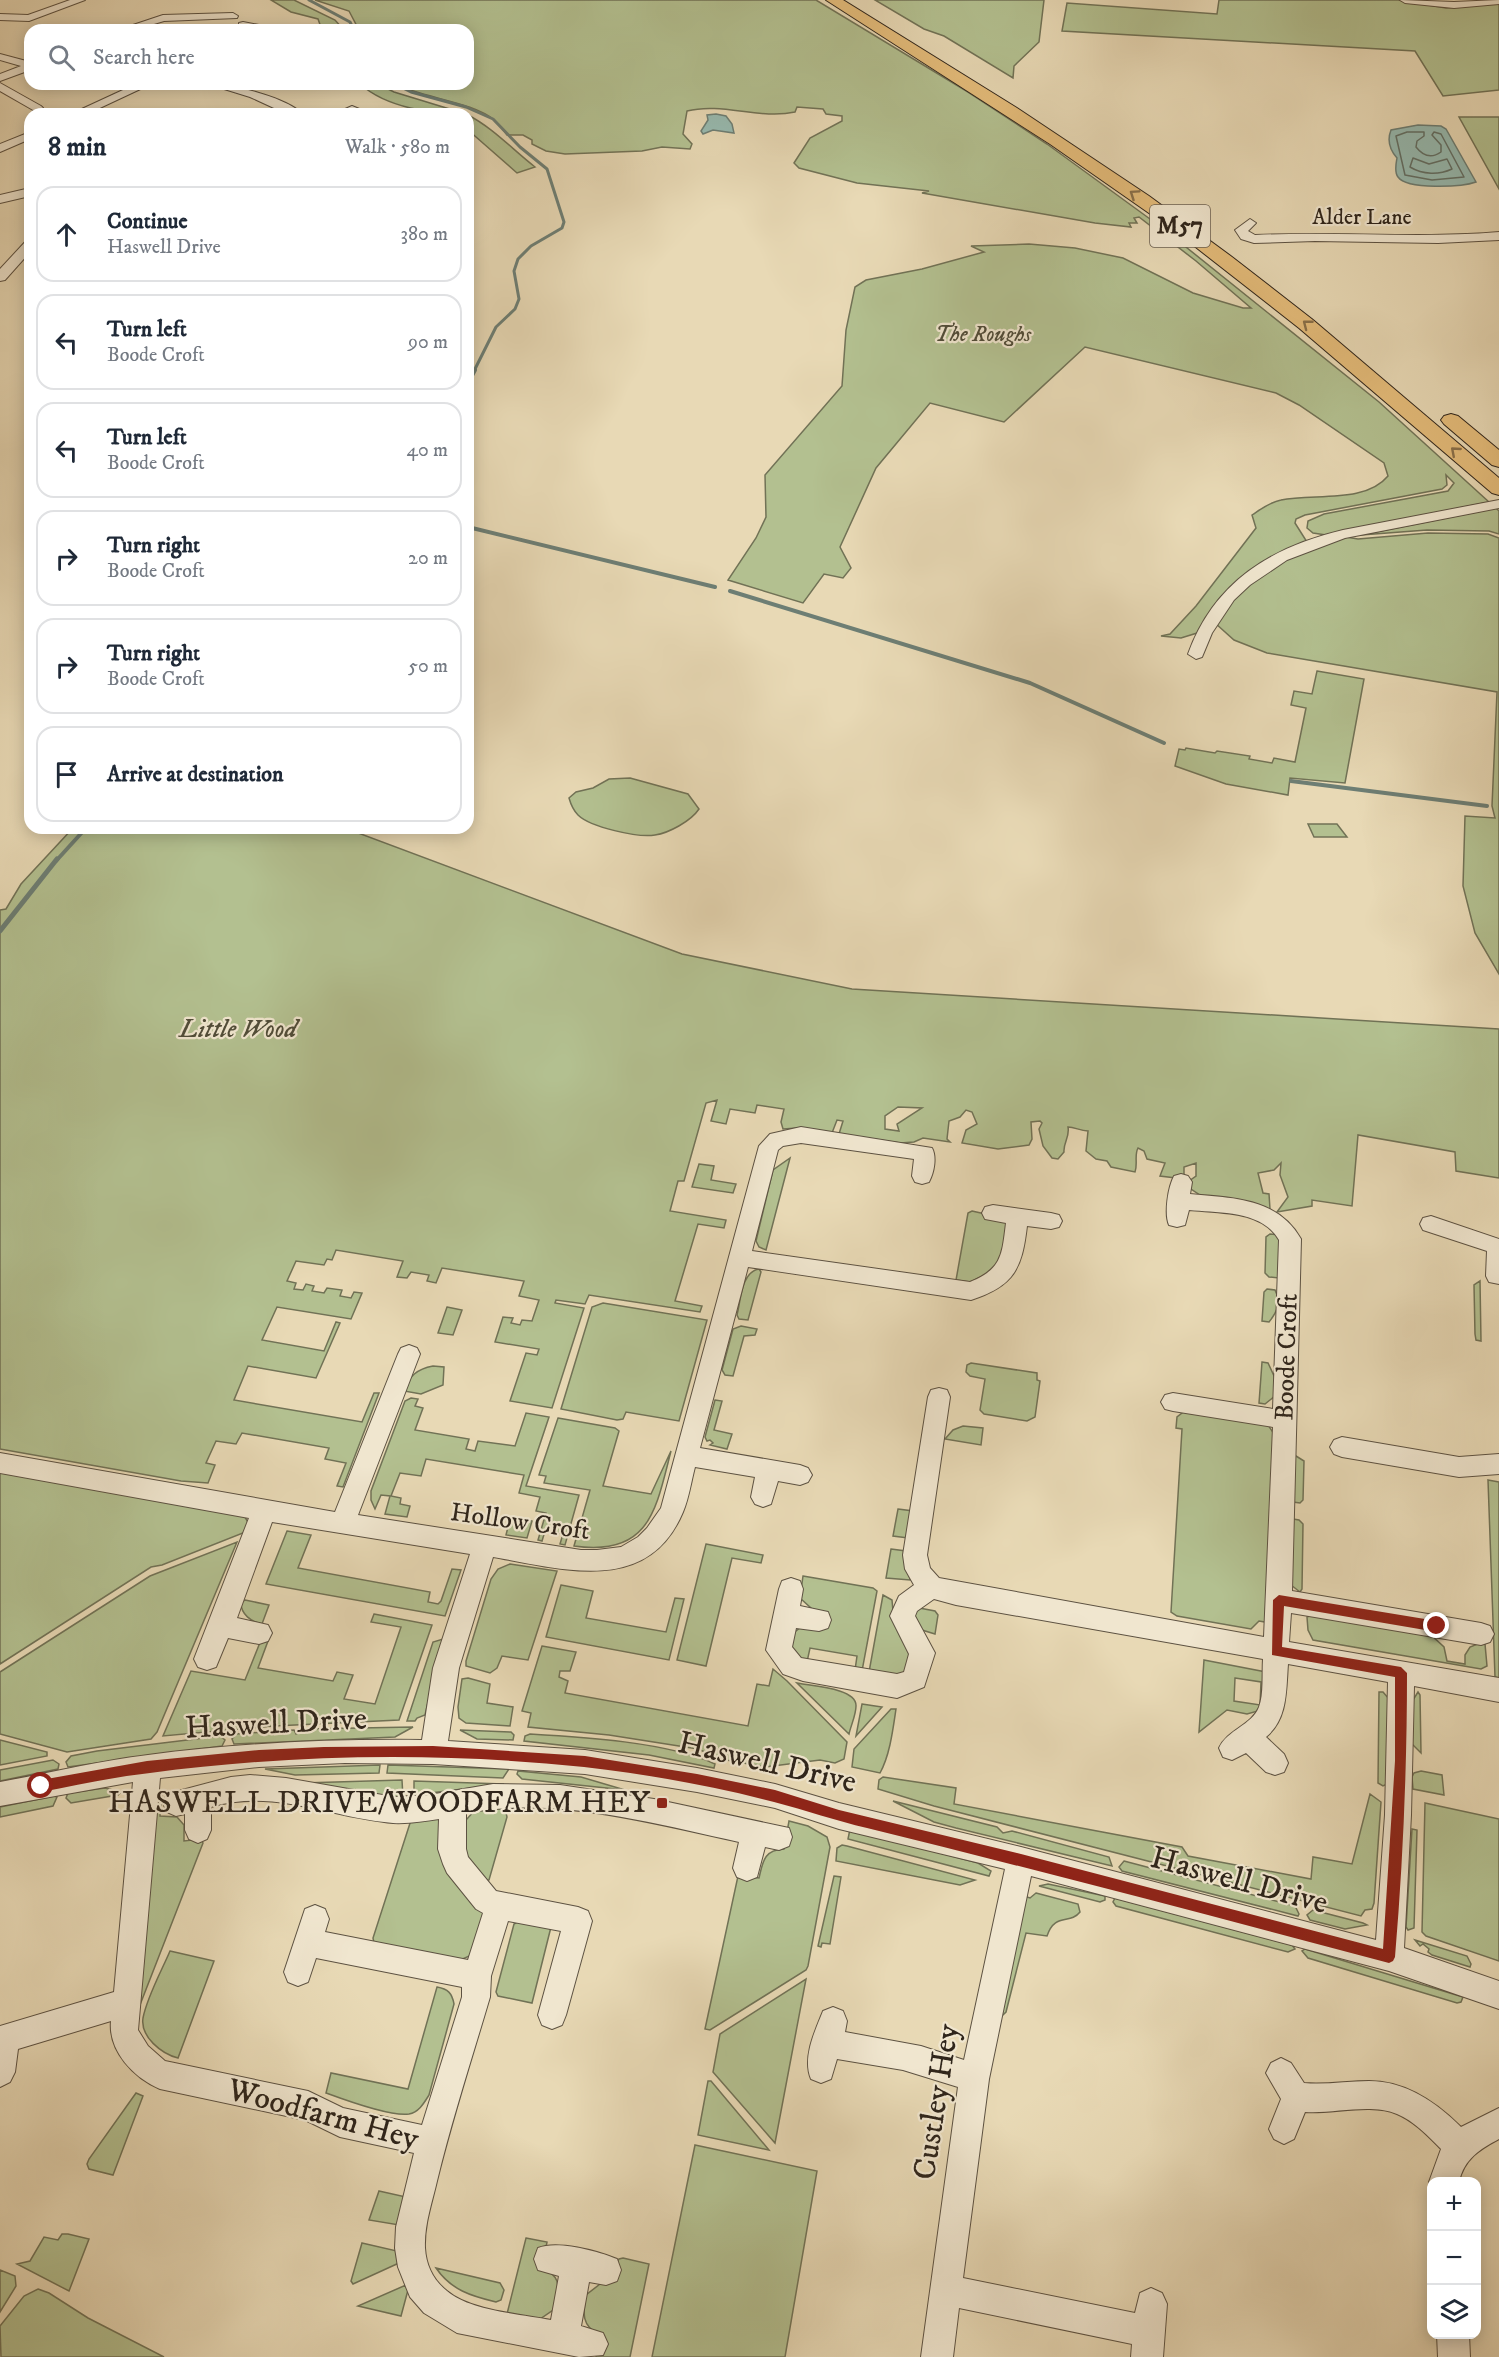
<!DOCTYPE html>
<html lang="en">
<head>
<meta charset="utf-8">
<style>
  :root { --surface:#fff; --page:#f6f6f7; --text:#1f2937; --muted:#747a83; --line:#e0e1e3 }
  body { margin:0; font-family:"IM FELL DW Pica",serif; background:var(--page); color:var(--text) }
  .controls { position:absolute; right:18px; bottom:18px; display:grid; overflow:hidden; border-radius:12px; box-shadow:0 3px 15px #0003 }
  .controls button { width:54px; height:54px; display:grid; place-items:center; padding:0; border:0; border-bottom:2px solid var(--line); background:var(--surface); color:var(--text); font:30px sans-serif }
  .stop { position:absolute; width:18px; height:18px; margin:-14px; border:4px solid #8f2418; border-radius:50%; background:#fff }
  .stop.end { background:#8f2418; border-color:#fff; box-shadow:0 2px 6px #0008 }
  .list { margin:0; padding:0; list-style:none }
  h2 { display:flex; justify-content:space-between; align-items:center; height:78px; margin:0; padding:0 24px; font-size:26px }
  h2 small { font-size:20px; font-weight:400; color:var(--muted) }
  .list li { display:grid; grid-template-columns:39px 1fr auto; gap:18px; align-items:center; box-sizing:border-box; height:96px; margin:0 12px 12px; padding:0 12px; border:2px solid var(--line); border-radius:18px }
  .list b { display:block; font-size:22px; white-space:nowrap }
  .list p { margin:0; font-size:20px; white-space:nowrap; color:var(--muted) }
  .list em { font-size:20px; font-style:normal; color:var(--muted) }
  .icon { flex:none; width:33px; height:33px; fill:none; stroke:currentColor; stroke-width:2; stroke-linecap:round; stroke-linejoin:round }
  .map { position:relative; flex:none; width:1499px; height:2357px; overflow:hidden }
  .search { position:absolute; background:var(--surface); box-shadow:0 3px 15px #0003; left:24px; top:24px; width:450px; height:66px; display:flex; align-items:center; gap:15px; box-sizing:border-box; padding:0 21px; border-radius:18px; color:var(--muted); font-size:22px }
  .panel { position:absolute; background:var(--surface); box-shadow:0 3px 15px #0003; left:24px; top:108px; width:450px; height:726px; border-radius:18px }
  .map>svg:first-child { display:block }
  .green { fill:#b3c090; stroke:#717256; stroke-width:1.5; fill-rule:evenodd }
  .water { fill:#97bab0; stroke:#6d7e74; stroke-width:1.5 }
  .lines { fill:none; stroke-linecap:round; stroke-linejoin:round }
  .shore { stroke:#637066; stroke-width:1.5 }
  .stream-far2 { stroke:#6d7e74; stroke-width:3 }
  .stream-far1 { stroke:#6d7e74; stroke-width:4 }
  .stream { stroke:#6d7e74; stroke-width:5 }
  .minor-casing { stroke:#5d5242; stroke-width:2 }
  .highway-casing { stroke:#2f251b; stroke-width:2 }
  .minor { fill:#f0e6cf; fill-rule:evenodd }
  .highway { fill:#e4bc7a; fill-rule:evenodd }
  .oneway { stroke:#8a704a }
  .route { fill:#8f2418 }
  .poi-dot { fill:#8f2418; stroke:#f0e6cf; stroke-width:2 }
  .labels { text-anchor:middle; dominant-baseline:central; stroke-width:4.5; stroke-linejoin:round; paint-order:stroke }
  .far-street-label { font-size:22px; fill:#2f251b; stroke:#f0e6cf }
  .far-park-label { font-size:22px; font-style:italic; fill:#504c38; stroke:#f0e6cf }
  .shield { fill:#f0e6cf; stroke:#695f51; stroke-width:1.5 }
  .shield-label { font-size:24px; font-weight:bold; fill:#2f251b }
  .park-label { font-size:26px; font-style:italic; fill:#504c38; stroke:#f0e6cf }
  .street-label { font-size:26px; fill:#2f251b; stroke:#f0e6cf }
  .near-street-label { font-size:32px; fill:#2f251b; stroke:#f0e6cf }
  .near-poi-label { font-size:32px; fill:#2f251b; stroke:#f0e6cf; text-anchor:end }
</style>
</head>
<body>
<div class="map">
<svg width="1499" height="2357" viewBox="0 0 1499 2357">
  <rect width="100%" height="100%" fill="#e8d9b5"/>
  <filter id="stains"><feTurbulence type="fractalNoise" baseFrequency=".00333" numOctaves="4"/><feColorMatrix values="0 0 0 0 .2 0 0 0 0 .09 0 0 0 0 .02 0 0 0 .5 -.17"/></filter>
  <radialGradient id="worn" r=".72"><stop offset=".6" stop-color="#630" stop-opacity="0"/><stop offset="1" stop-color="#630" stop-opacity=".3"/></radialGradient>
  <!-- green -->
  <path class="green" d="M271,0H294L335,20L344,30H322L318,19L291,12Z
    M315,0H816L968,92L1047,144L1161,227L1379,402L1489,502L1326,535L1313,533L1307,528L1308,521L1324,514L1448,491L1454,483L1446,475L1447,485L1442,489L1305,515L1296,519L1295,523L1307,542L1234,584L1218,600L1197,633L1181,638L1161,636L1170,634L1196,606L1256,528L1252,515C1261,509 1270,502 1281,500C1313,493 1365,504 1388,476L1384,463L1299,405L1276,393L1085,347L1004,422L930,403L876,468L840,547L851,568L843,578L824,574L803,603L728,580L756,538L766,517L765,475L842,386L846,330L855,287L866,280L922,269L984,252L971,246L1029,244L1075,248L1123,258L1193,293L1243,308H1251L1196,261L1139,217L1134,218L1137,223H1129L1131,227L1095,223L922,193L929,191L857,183L799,168L794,163L810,138L842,121V116L826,114L823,109L797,107L795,112C760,120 722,102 687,111L683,134L692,144L690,149L662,147L642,151L565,154L546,151L532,144V140L523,135H507C503,130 499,124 494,120C473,102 423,98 395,84H468V30H359L349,11Z
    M875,0H1044L1039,42L1014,66L1013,78L944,36L924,29Z
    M1219,0H1398L1446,8L1499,3V90L1443,96L1415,51L1062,31L1067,3L1217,14Z
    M360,84H378L394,92L466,114C432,114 387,108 360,84Z
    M468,115C493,128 512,149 535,167L517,173L468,130Z
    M1459,117H1499V189Z
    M1496,508L1499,511V534L1489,531L1427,530L1361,535Z
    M1428,533L1488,534L1499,538V974L1475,933L1463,886L1465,816L1495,818L1492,806L1497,692L1267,653L1234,640L1215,623L1241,590L1282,561L1346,537L1358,539Z
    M1317,671L1364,679L1345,783L1290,778L1288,795L1226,784L1175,766L1179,749L1185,750L1186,748L1215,753L1217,751L1250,756L1249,759L1272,763L1274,758L1295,762L1306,708L1291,705L1294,691L1312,694Z
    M630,778L688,794L699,809C691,821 669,833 655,835C638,838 590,827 578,815C573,810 571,805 569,798L576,792L593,788L609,779Z
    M1308,824H1337L1347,837H1314Z
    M73,828H345L682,954L852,989L1499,1029V1178L1456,1171L1455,1152L1358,1135L1352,1206L1312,1200V1206L1277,1212L1288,1197L1280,1175L1281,1163L1274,1170L1258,1173L1263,1193L1269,1194L1270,1209L1203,1197L1191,1189L1189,1181L1196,1176V1163L1184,1167V1179L1160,1176L1165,1163L1147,1159L1144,1151L1138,1148C1134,1155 1138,1164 1135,1172L1111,1167L1107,1161L1096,1159L1086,1151L1088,1131C1080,1131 1075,1127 1068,1127C1070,1137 1063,1143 1064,1152L1058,1159L1052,1158L1043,1146L1039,1129L1042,1123L1040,1121L1031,1122L1032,1139L1029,1145L998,1149L962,1143L966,1130L977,1124L972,1112L966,1110L960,1117L949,1121L947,1139L950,1142L923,1138L914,1142L900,1143L839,1134L843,1121L837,1120L832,1133L797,1128L783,1129L781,1122L784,1109L757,1105L755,1113L730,1109L726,1124L711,1121L717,1100L706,1103L684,1181H678L670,1211L726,1220L724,1228L698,1224L675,1301L702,1306L700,1312L589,1295L585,1304L556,1300L555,1303L584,1308L552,1408L510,1401L526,1353L537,1355L539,1349L495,1342L503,1317L513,1318L511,1323L520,1325L522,1320L532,1321L539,1300L519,1296L524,1281L442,1268L436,1283L427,1281L429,1275L411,1272L407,1278L397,1277L403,1261L336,1250L332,1260L327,1259L324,1265L296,1261L287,1281L296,1283L294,1289L303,1290L306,1284L314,1286L312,1291L324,1293L327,1288L342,1290L340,1296L351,1298L354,1292L362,1293L351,1319L277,1307L262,1340L324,1351L336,1322L340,1323L316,1378L248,1366L234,1400L362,1422L374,1393H379L343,1487L337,1486L346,1463L325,1459L329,1448L242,1433L236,1444L216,1441L206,1463L215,1465L208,1483L181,1481L0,1449V910L6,909L21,884ZM898,1107L922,1108L897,1124L899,1131L885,1129V1116Z
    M790,1158L766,1250L759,1247L756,1241L773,1170Z
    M699,1164L714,1166L711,1180L736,1184L733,1193L692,1187Z
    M972,1211L1003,1218L1009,1226L998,1269L970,1282L956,1280L968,1213Z
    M1270,1234L1280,1235L1279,1278L1269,1277L1265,1273L1266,1237Z
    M759,1269L761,1272L748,1320L739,1319L737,1315C741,1300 741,1272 759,1269Z
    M1480,1281L1481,1341L1476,1340L1475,1334L1474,1285Z
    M1267,1289L1275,1290C1282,1302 1277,1312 1269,1322L1262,1321L1264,1292Z
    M603,1303L707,1320L679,1421L626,1412L623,1419L617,1420L561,1409L592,1307Z
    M447,1307L462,1310L453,1335L438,1333Z
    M741,1326L757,1329L755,1335L744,1336L733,1376L725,1375L722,1370L733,1329Z
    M1262,1362L1268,1363L1275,1378V1396L1265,1404L1259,1403Z
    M971,1363L1037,1373V1380L1040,1381L1035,1417L1027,1421L984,1414L980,1410L985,1379L970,1376L966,1372L967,1365Z
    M433,1366L444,1367L443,1385L421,1394L404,1391C409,1376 417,1369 433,1366Z
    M411,1398L418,1399L415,1406L423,1408L415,1430L469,1439L466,1449L475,1451L478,1441L515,1446L526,1413L549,1417L526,1486L579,1495L565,1545L560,1544L563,1534L545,1531L542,1541L538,1540L546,1513L536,1511L540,1497L519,1493L524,1475L426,1459L421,1476L400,1473L391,1496L401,1498L400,1504L410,1506L407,1517L385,1514L390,1496L381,1495L375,1509L371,1500V1491L405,1401Z
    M715,1400L722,1401L714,1430L732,1434L727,1449L710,1445L713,1443L710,1440L707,1441L705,1437Z
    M1186,1410L1266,1422L1274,1434L1265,1622L1259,1621L1251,1629L1177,1616L1171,1612L1182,1429L1176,1428L1177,1417Z
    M558,1418L615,1428L619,1431L603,1486L651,1494L671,1451C656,1509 650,1557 574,1546L590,1490L544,1483L546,1476L539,1475Z
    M963,1426L983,1428L981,1445L945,1439L953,1430Z
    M1296,1456L1304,1461L1303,1500L1300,1503L1293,1502L1294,1458Z
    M0,1467L242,1512L249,1524L248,1531L162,1565L151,1567L0,1664Z
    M1488,1480L1499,1482V1678L1495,1677Z
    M898,1509L913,1511L908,1538L893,1536Z
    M522,1519L532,1521L527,1538L506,1535L509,1523L520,1525Z
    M1293,1519L1299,1520L1303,1524L1302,1589L1300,1592L1291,1585Z
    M287,1531L311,1535L298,1568L430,1592L428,1602L438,1604L441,1601L452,1569L461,1570L445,1616L266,1584Z
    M237,1542L157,1732L151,1739L67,1752L0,1734V1672L150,1576Z
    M706,1544L763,1555L761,1563L732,1558L706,1666L677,1660Z
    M891,1549L906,1551L910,1580L886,1578Z
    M510,1564L557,1571L528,1660L502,1656L497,1668L490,1673L466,1666V1661L491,1579L498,1569Z
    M803,1576L873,1588L877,1591L862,1671L855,1670L857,1656L810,1648L807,1662L801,1661L791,1650V1635L801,1627L812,1609L800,1598Z
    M561,1585L593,1591L586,1618L666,1632L675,1598L684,1599L669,1660L546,1637Z
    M883,1595L892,1600L893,1611L911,1656L904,1673L899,1675L869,1672Z
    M245,1600L269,1605L262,1624C251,1622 241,1614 241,1603Z
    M914,1607L935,1611L938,1615L935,1634L922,1630L912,1611Z
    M374,1614L432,1625L399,1720L274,1726L163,1736L191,1671L245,1680L261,1640L268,1641L258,1668L333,1681L337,1672L353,1675L344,1699L375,1704L401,1627L371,1622Z
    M1312,1615L1431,1635L1444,1647L1447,1661L1465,1664V1655L1470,1647L1480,1643L1485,1644L1487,1666L1481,1669L1313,1640L1308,1630L1307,1617Z
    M443,1639L425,1715L417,1718L415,1721H407L433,1642Z
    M542,1646L576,1652L570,1671H560L559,1677L568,1681L565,1693L748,1726L757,1684L769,1686L773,1669L787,1681L847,1742L844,1759L835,1763L820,1760L765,1767L721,1759L698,1749L609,1735L528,1727L531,1713L522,1711Z
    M1204,1660L1266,1672L1271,1677L1258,1711L1247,1714L1227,1710L1199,1732ZM1235,1678L1261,1682L1260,1705L1234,1701Z
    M468,1678L490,1684L487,1703L513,1707L510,1726L466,1723L459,1718L458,1707L462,1679Z
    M797,1683C811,1686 857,1688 856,1706C856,1715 851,1725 849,1734Z
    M1379,1692H1383L1389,1699V1783L1383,1786L1378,1783Z
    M1418,1692L1420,1695L1421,1753L1412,1744L1413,1700Z
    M862,1704L882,1707L856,1736Z
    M891,1709H896C893,1729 890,1755 880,1773L852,1767L854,1749Z
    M413,1727L395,1737L234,1744L232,1739L236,1734L294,1730L296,1734L306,1729Z
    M460,1730L511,1732L514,1735L513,1740L477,1739Z
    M530,1734C582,1737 668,1742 715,1764L714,1768L649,1755L524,1741L525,1736Z
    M220,1736L225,1740L222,1746L68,1767L66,1762L71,1756L97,1751Z
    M0,1740L47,1752V1756L0,1765Z
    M53,1760L59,1764L58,1769L0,1781V1770Z
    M380,1765L379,1773L295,1775L265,1769Z
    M388,1765L509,1769L503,1778L387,1773Z
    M518,1771L581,1777L625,1790L522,1779L517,1774Z
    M1421,1771L1442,1775L1444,1795L1413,1789L1412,1777L1414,1773Z
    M883,1777L956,1788L954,1804L1182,1847L1188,1856L1311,1879L1313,1857L1352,1864L1370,1794L1381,1802L1374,1903L1372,1909L1365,1910L1361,1916L934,1806L878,1789L879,1780Z
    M402,1780L403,1798L400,1799L302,1783Z
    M414,1781L504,1784L422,1794L416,1798L414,1797Z
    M105,1788L121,1792L118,1795L71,1803L66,1798L68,1793Z
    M162,1794L160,1816L177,1817L184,1825V1841L201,1839L203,1843L138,2010L156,1804Z
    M54,1796L57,1797L53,1806L0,1817V1807Z
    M893,1801L997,1827L1003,1833L1012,1831L1109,1857L1112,1866L956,1828L934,1822Z
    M1425,1803L1499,1819V1961L1426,1936L1422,1932Z
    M504,1804L507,1817L489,1880L485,1881L469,1861L463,1848L466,1820L475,1810Z
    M432,1816L438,1819L442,1826L484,1912L474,1954L458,1961L374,1943L373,1938L412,1817Z
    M789,1821L808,1826L827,1837L830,1847L808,1966L806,1970L710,2030L705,2029L738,1876L759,1878C763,1861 764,1850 784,1849Z
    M850,1829L978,1863L991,1871L989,1876L848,1839Z
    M1412,1829L1417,1830L1414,1928L1408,1930L1406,1927Z
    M842,1845L847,1846L975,1880L960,1885L836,1861L837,1848Z
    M1124,1861L1295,1906L1299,1914L1298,1916L1122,1871L1119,1867Z
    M834,1876L841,1877L830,1944L822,1943L821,1947L818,1946Z
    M1048,1884L1105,1896V1900L1100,1902L1039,1886Z
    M1036,1893L1078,1904L1080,1912C1070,1925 1055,1912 1047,1936L1026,1933L1006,2012L1003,2015L1000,2014L1024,1896L1030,1898Z
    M1115,1898L1292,1945L1295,1949L1288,1952L1116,1906L1113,1902Z
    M1313,1910L1363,1923L1367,1925L1345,1929L1310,1920L1307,1915Z
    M519,1921L551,1927L532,2003L498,1996L496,1992L514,1924Z
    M1415,1940L1467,1956L1471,1964L1470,1967L1432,1955L1428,1952L1429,1949L1423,1944L1420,1946Z
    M1305,1949L1463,1997L1461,2002L1457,2003L1308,1958L1302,1951Z
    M170,1951L214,1961L178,2058C162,2054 140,2037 143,2018C147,1997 162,1970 170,1951Z
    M806,1979L775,2143L713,2072L720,2034Z
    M437,1987C448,1989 452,1993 454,2004L429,2095C424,2103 419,2112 409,2114C390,2117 345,2100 326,2093L331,2073L408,2089Z
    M708,2081H711L769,2150L698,2135Z
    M136,2093L143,2096L113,2175L89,2169L87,2164L89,2159Z
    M695,2145L817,2171L785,2357H652Z
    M379,2191L406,2197L399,2225L369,2220Z
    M62,2234H68L89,2239L69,2291L17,2264L30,2261L44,2237L58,2240Z
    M526,2238L547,2242L542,2267C563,2278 558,2287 556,2308L540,2319L507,2314Z
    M362,2243L397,2251L399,2263L353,2284L351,2281Z
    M623,2258L649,2264L630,2357H596L600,2335C581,2326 583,2313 586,2295L600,2284L619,2259Z
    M436,2268L500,2283L504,2290L501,2300L496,2302C471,2296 451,2290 436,2268Z
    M0,2270L15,2276L16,2286L0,2312Z
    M406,2285L408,2290L401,2316L358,2306Z
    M38,2289L49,2293L88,2318L164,2357H1L0,2326L24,2296Z"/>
  <!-- water -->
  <path class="water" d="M716,114L726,116L732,124L734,133L713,130L703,134L701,131L708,120L707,115Z
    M1418,125L1441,126L1446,129L1476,182C1462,187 1407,190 1398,177C1394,172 1396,164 1397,158C1390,150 1387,140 1391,130Z"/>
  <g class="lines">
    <!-- shore -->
    <path class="shore" d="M1407,132H1424V136L1417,141L1416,147C1423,156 1431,159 1441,152V145L1432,135L1434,132L1441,134L1464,177L1432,180L1405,175L1396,136Z
      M1413,158L1429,164L1447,159L1452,169C1439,175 1423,175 1410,167Z"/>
    <!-- stream-far2 -->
    <path class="stream-far2" d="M309,0L350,22L354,30
      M395,84L411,92L466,107L493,119L520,147L547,169L564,222L562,228L531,246L518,259L514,271L519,299L515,309L496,327L474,371"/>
    <!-- stream-far1 -->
    <path class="stream-far1" d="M468,383L475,370
      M468,527L715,587
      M730,591L1030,683L1164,743
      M1291,781L1487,806
      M56,861L86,828"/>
    <!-- stream -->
    <path class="stream" d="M0,931L57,859"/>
    <defs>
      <path id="minor" d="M70,0H85L29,21L0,20V14L28,15Z
        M1400,0L1454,2L1499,0V4L1454,8L1405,3Z
        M233,13L238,16L237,18L164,21L134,30H118L163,15Z
        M243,22L274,28L275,30L239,27V23Z
        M288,27L293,28L294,30H283Z
        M0,54L30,62V70L0,81V74L21,66L0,60Z
        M0,83L41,106L43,108L41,110H33L0,91Z
        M136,84H151L87,114H71Z
        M208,84C233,84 285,97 303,114H287L250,97Z
        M352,106L369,113L334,114Z
        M30,132V139L0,152V144Z
        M30,188V196L0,203V195Z
        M1250,219L1256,223L1248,231L1255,235C1336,231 1418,239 1499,232V240L1438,243L1315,241L1254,243L1241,239L1235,230Z
        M30,240V252L5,280L0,281V269L26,241Z
        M1499,500V508L1345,538L1287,560L1250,585L1234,600L1212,633L1202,657L1196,659L1188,654C1214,582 1271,547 1343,530Z
        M801,1127L932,1148C937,1157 934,1173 929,1182L922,1184L915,1182L912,1176L914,1159L801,1143L783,1146L778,1150L752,1251L970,1282C1002,1269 1002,1255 1006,1223L985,1219L982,1213L985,1207L993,1205L1051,1213L1059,1215L1062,1221L1059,1227L1051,1229L1027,1226C1022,1269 1014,1286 971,1300L748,1267L700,1448L800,1465L808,1468L812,1475L808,1482L800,1485L778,1481L771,1504L763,1507L755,1504L751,1497L755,1477L695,1467C691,1482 689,1498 683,1512C648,1596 563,1569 493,1557L459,1668L448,1741L585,1750L697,1768L775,1784L839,1803L1021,1847L1376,1940L1385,1815L1388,1682L1288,1664C1286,1690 1288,1719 1266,1737L1284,1754L1288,1763L1284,1772L1275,1775L1266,1772L1246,1753L1232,1760L1223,1757L1219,1748C1227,1730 1252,1725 1259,1707C1264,1694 1262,1674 1263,1659L956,1605L934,1599L917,1611L915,1616L935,1653L924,1687L897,1698L803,1681L783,1674L766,1650L779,1589L782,1581L791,1578L800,1581L803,1589L800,1606L828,1612L831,1620L828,1628L819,1631L796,1628L792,1647L801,1658L897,1674L904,1672L909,1654L890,1616L899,1596L914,1585L905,1569L903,1555L928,1397L931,1390L939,1388L947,1390L950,1397L927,1555L930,1568L939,1578L1264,1637L1273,1427L1173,1411L1165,1409L1161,1402L1165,1395L1173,1393L1273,1409L1279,1240C1262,1210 1218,1213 1189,1210L1185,1225L1177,1227L1169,1225C1164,1214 1168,1187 1174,1176L1181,1174L1188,1176L1192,1182L1190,1194C1233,1198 1278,1198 1301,1239L1292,1591L1481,1623L1490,1626L1494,1634L1490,1642L1481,1645L1291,1613L1289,1642L1499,1678V1702L1414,1686L1411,1815L1404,1948L1499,1981V2009L1389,1971L1031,1876L989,2079L963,2278L1135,2313L1140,2293L1151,2288L1162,2293L1167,2304L1163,2357H1131L1132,2344L959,2308L953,2357H921L958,2087L903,2070L837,2059L831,2079L821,2083L811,2079C802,2058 815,2031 823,2011L833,2007L843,2011L847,2021L845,2032L921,2046L964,2060L1005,1869L839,1829L775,1808L697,1792L585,1774L433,1764L345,1763L259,1767L160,1778L138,2030L148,2046L165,2061L308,2091L343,2108L422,2125L462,1997V1987L316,1958L308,1982L298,1986L288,1982L284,1972L305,1909L315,1905L325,1909L329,1919L325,1932L468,1960L483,1913L476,1909L447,1873L443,1864L438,1849L439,1819C424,1821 409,1824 393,1823C331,1818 274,1788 211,1807V1830L207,1839L198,1843L189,1839L185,1830V1814L176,1816L167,1812L163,1803L167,1794L231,1777L250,1775L286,1778L394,1797L429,1795L493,1784L560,1785L654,1799L789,1828L792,1837L789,1846L779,1850L765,1847L757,1877L747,1881L737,1877L733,1868L739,1842C651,1823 556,1796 466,1813V1849L468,1857L496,1891L578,1907L588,1911L592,1921L566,2015L562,2025L552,2029L542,2025L538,2015L561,1931L508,1921L491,1976L490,1997C472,2058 452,2119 437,2181C432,2203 424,2225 425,2248C426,2265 433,2280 447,2291C470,2311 521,2314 551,2320L559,2276L538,2270L534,2259L538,2248C557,2240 598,2251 617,2259L621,2270L617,2281L606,2285L589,2282L581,2326L603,2333L608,2344L603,2355L579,2357L457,2333L424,2313L410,2297L398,2267L395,2248L396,2227L414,2153L340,2137L305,2120L160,2089C134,2078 108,2051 111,2021L18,2049L15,2072L10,2082L0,2087V2026L114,1992L133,1782L0,1806V1782C49,1773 99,1761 148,1755C239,1743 330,1739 422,1740L433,1668L470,1554L272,1522L237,1618L268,1625L272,1633L268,1641L259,1644L228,1638L216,1667L207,1670L198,1667L194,1659L249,1518L0,1473V1453L335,1512L398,1354L401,1348L409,1345L417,1348L420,1354L358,1515L581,1550H597L621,1547L638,1537L647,1528L661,1508L759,1146L770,1134Z
        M1431,1216L1499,1239V1284L1489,1282L1486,1276L1487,1251L1423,1230L1420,1224L1423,1218Z
        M1342,1437L1459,1457L1499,1454V1474L1459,1477L1342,1457L1334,1454L1330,1447L1334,1440Z
        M1281,2058L1291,2063L1304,2083C1326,2085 1347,2081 1369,2081C1406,2081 1436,2102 1461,2127L1499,2108V2139C1480,2149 1464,2159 1459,2182H1432V2188L1429,2182L1441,2149C1428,2136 1414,2121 1397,2114C1370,2103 1334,2114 1305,2112L1294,2139L1284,2144L1274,2139L1269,2129L1281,2099L1266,2073L1271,2063Z
        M1437,2334H1469L1470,2357H1438Z"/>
      <path id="highway" d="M826,0H843L1017,108L1149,196L1232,257L1313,320L1499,478V495L1492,493L1299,328L1179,234L1050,144Z
        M1451,414L1458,416L1499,450V467L1492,465L1444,424L1441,420L1444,416Z"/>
    </defs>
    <!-- minor casing -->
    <use href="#minor" class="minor-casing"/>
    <!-- highway casing -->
    <use href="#highway" class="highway-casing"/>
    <!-- minor -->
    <use href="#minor" class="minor"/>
    <!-- highway -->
    <use href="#highway" class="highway"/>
  </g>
  <!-- one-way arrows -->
  <defs><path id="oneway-chevron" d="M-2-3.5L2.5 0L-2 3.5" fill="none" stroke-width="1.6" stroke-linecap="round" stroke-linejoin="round" transform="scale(1.5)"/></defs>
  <g class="oneway">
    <use href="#oneway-chevron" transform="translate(1134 194) rotate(-146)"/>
    <use href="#oneway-chevron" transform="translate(1307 324) rotate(-142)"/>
    <use href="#oneway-chevron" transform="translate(1455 451) rotate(-139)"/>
  </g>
  <!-- route -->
  <path class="route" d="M1279,1595L1437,1621L1443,1626L1437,1632L1284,1606L1282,1647L1401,1667L1407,1673C1407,1768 1403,1862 1395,1957L1393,1961L1389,1963C1215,1917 1042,1871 867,1828C836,1821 806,1810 774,1802C713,1786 647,1774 584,1767C440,1752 294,1754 150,1773C114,1777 77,1785 41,1792L35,1786L41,1780L147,1761L259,1750L324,1747L433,1746L585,1756L697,1774L775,1790L839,1810L1021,1854L1383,1949L1395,1761V1677L1272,1655L1273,1600Z"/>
  <!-- markers -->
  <rect class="poi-dot" x="656" y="1797" width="12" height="12" rx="3"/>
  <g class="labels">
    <!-- far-street labels -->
    <g class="far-street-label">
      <text x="1362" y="217">Alder Lane</text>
    </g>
    <!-- far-park labels -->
    <g class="far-park-label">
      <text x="983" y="334">The Roughs</text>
    </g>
    <!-- shield labels -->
    <rect class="shield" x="1150" y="205" width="60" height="42" rx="4.5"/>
    <g class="shield-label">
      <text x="1180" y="226">M57</text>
    </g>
    <!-- park labels -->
    <g class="park-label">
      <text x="238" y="1029">Little Wood</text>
    </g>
    <!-- street labels -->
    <g class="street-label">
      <text transform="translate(1287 1357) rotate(-88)">Boode Croft</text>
      <text transform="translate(520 1522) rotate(8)">Hollow Croft</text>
    </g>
    <!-- near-street labels -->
    <g class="near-street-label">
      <text transform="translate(276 1724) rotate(-3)">Haswell Drive</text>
      <text transform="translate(767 1763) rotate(13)">Haswell Drive</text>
      <text transform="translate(1239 1881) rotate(15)">Haswell Drive</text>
      <text transform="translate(937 2102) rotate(-81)">Custley Hey</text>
      <text transform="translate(323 2115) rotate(15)">Woodfarm Hey</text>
    </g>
    <!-- near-poi labels -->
    <g class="near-poi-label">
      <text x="650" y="1803">HASWELL DRIVE/WOODFARM HEY</text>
    </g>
  </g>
  <rect width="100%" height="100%" filter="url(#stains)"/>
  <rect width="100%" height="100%" fill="url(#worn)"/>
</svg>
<div class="controls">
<button>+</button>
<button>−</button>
<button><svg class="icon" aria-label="layers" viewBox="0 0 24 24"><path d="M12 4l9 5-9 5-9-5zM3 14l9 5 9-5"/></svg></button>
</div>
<div class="stop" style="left:41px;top:1786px"></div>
<div class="stop end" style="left:1437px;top:1626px"></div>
<div class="search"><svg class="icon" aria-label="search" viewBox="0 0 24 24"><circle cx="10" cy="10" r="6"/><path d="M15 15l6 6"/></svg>Search here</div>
<section class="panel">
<h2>8 min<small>Walk · 580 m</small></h2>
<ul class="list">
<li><svg class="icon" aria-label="ahead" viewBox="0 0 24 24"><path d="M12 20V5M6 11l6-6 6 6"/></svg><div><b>Continue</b><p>Haswell Drive</p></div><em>380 m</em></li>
<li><svg class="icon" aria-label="left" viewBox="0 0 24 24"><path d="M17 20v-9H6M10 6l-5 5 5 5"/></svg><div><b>Turn left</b><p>Boode Croft</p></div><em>90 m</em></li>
<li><svg class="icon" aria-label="left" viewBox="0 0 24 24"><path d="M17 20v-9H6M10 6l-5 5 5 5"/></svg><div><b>Turn left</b><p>Boode Croft</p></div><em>40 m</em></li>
<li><svg class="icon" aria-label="right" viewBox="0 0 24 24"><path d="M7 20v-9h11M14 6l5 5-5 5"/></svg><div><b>Turn right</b><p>Boode Croft</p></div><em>20 m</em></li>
<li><svg class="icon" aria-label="right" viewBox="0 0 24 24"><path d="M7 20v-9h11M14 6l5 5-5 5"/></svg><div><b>Turn right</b><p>Boode Croft</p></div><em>50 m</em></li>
<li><svg class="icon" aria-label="arrive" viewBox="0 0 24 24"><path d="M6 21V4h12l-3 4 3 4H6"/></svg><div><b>Arrive at destination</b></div></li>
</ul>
</section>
</div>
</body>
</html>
